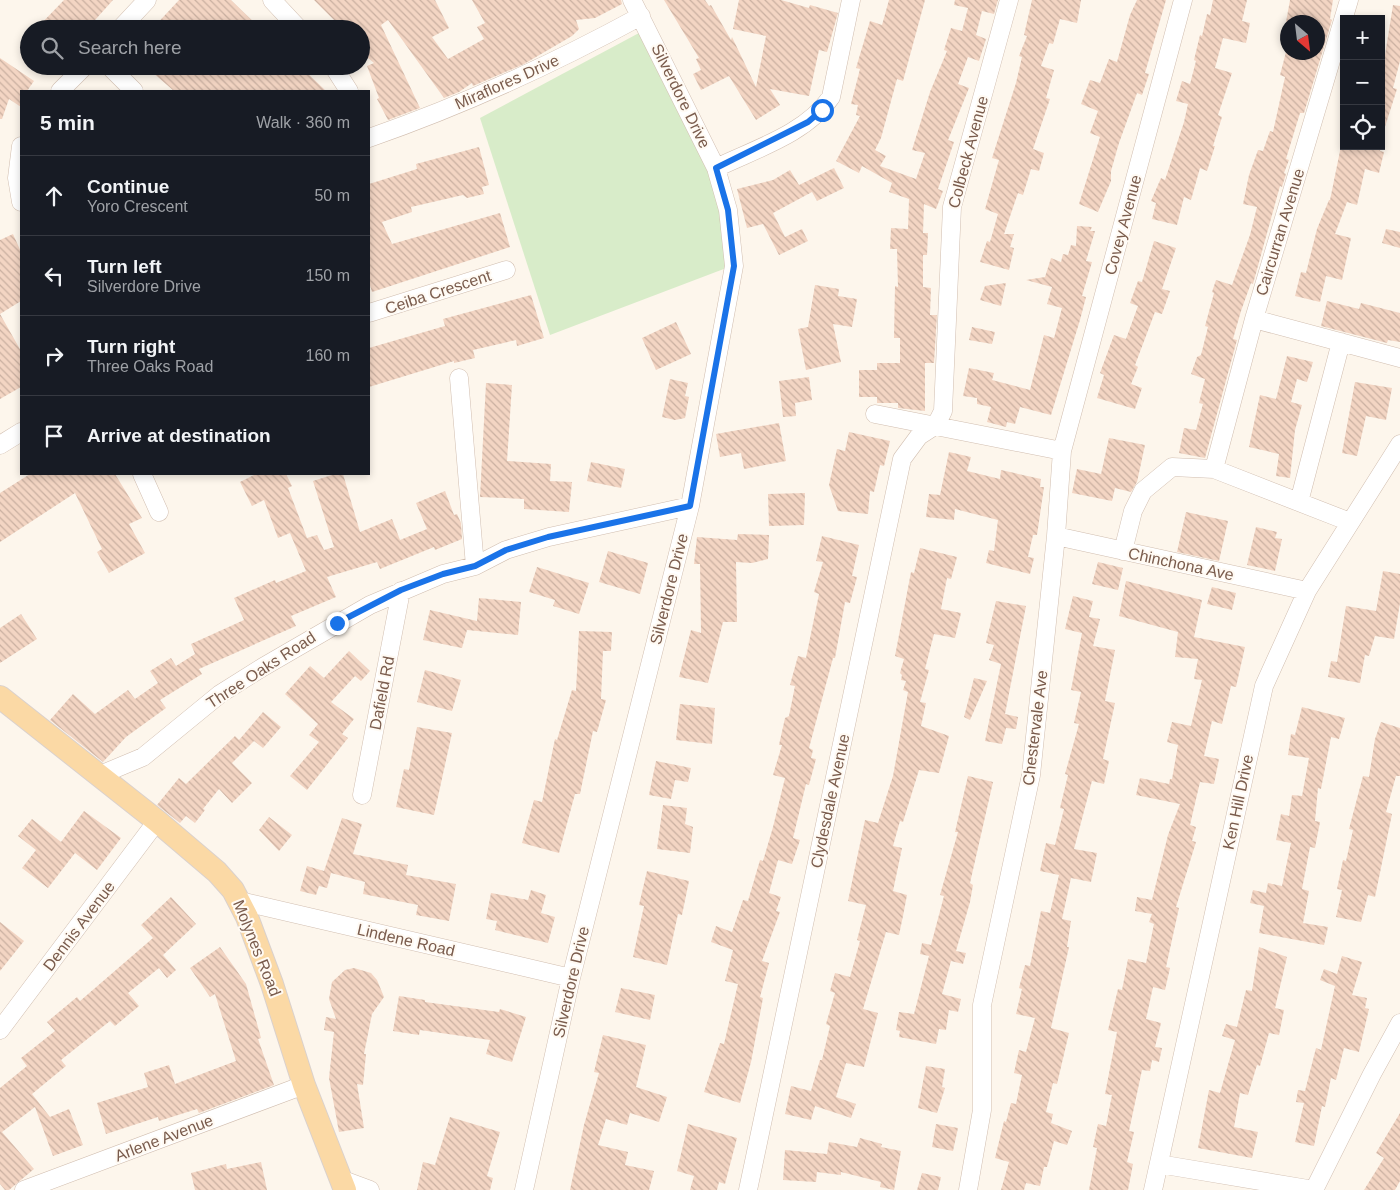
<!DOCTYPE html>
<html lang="en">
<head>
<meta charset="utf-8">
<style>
  :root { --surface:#171b24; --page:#242831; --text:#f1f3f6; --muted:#9ea1a6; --line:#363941 }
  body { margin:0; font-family:Helvetica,sans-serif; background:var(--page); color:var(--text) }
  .controls { position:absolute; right:15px; top:15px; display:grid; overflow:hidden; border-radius:0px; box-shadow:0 2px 8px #0003 }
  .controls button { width:45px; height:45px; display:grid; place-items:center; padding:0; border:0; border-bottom:1px solid var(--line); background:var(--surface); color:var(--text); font:25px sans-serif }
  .compass { position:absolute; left:1280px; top:15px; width:45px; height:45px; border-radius:50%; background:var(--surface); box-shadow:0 2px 8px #0003; rotate:152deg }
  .stop { position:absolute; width:15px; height:15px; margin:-11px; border:4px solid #1a73e8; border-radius:50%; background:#fff }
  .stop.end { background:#1a73e8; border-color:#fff; box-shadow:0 1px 5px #0008 }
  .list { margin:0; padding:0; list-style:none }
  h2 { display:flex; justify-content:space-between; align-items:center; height:65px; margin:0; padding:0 20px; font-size:21px }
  h2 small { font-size:16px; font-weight:400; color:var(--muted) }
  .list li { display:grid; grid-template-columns:32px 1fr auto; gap:15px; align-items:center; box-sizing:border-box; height:80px; padding:0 20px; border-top:1px solid var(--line) }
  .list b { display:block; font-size:19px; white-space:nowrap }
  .list p { margin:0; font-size:16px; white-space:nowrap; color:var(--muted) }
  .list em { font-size:16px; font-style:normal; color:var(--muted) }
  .icon { flex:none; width:28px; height:28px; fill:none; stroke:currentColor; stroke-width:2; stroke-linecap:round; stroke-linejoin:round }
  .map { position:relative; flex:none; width:1400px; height:1190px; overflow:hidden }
  .search { position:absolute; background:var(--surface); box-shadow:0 2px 8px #0003; left:20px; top:20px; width:350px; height:55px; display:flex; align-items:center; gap:12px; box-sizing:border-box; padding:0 18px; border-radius:28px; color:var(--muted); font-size:19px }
  .panel { position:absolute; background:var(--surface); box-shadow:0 2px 8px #0003; left:20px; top:90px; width:350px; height:385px; border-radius:0px }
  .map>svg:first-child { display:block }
  .green { fill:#d8ecc9 }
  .building { fill:url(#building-back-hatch) }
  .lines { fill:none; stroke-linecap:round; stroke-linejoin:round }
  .minor-casing { stroke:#d1beb0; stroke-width:19 }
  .major-casing { stroke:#dad1cd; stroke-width:24 }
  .minor { stroke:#fff; stroke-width:18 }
  .major { stroke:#fbd9a5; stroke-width:22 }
  .route { stroke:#1a73e8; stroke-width:6 }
  .labels { text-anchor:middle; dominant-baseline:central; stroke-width:4; stroke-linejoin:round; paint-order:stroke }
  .street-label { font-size:16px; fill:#7a5c4d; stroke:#fffaf3 }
</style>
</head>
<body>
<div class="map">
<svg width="1400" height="1190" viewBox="0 0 1400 1190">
  <defs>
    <pattern id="building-back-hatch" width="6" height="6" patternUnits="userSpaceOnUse" patternTransform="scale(1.25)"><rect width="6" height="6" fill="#f3d5c3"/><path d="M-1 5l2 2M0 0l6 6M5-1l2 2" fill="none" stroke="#cab0a1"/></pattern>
  </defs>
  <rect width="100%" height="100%" fill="#fdf6ec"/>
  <!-- green -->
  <path class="green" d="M639,33L710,167L721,211L729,267L550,335L480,118Z"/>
  <!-- building -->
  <path class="building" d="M64,0H113L87,29H36Z
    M179,0H231L261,29H152Z
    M314,0H435L449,28L432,37L448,59L484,39L477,27L485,23L472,0H621L622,4L595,18L576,20L579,29L572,36L524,64L473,86L472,83L459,92L444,98L388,20L381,25L420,108L388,120L377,99L379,98L367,66L374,63L361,52V29H343Z
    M664,0H705L709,6L711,5L731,40L732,37L756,87L766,36L733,29L739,0H781L809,8L810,5L838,13L827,52L819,50L809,96L770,89L780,105L756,120L729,76L701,90L693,74L701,70L696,59L699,58Z
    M889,0H925L903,81L897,79L881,138L875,150L886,156L880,166L916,179L925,153L912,150L930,92L947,51L944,50L951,28L962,31L968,8L954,5L955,0H998L994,14L982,11L976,35L986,39L979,61L968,57L958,84L969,88L948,140L954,142L938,189L943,191L936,209L924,204L923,233H928L927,255H923V287L931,288L930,315H937L934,363H925V411L898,408V403H877V397H859V370H877V363H900V338H894L895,286L898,287L897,249H890L891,228L908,229L909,199L889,192L892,183L862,166L859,173L836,161L860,116L856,115L858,105L851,104L860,69L856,68L870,21L882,25Z
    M1032,0H1081L1077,23L1060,19L1053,44L1049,43L1041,66L1054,70L1046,98L1050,99L1033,149L1044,153L1039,171L1031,169L1023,195L1018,193L1004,234H1014L1010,247L1014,248L1009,270L980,262L987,241L990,242L998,214L985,209L999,160L992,158L1016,83L1022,57L1019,56L1027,36L1024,35Z
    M1137,0H1166L1145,73L1149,74L1142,95L1137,93L1119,143L1111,171V181L1098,212L1079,204L1100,137L1090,133L1098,111L1081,104L1090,80L1100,83L1109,59L1117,62L1130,15Z
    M1213,0H1247L1242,21L1250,23L1246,43L1223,38L1215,68L1232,73L1218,115L1222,117L1213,146H1215L1207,171L1200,168L1191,200L1184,197L1177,225L1152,219L1156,203L1151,201L1161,178L1165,180L1184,122L1188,104L1176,101L1182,81L1190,84L1196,61L1194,60L1200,35L1202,36L1207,14L1210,15Z
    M1290,0H1333L1330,19L1332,20L1304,113H1300L1286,159L1289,160L1284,173L1286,174L1282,187L1280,186L1253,284L1251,283L1241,311L1233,339L1237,340L1205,458L1179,453L1184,428L1196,430L1203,404L1199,403L1205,379L1191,374L1197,357L1201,355L1208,327L1205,326L1214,293L1212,292L1216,280L1232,285L1250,235L1257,207L1243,204L1249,175L1258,150L1263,151L1270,131L1273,132L1285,77L1280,75L1286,52H1318V22H1286Z
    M1393,5L1400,6V61L1393,88L1397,89L1384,130H1381V60L1384,61Z
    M0,58L34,81L27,91H21V107L9,99L2,119H0Z
    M145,66H300L326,91H174Z
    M1341,146H1381L1380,151L1384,152L1379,173L1365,169L1357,205L1347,202L1335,234L1351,238L1342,280L1326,276L1320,302L1295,296L1301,272L1306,273L1317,229L1329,200H1330Z
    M479,147L489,185L482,187L484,194L467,198L463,195L411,207L412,212L382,222L392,244L500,213L510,247L372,292L369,282V184L417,169L416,164Z
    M834,168L844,188L817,201L812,192L773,213L785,237L802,229L808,241L779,255L763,224L747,228L737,189L773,180L790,170L799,185Z
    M1077,226L1092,227L1090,231H1095L1086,261L1092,262L1082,296L1086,297L1080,320L1051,415L1020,407L1015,424L1007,422L1006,427L987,422L991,407L977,404V398L963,396L969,368L994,373L992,380L1030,390L1044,335L1054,338L1062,308L1047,304L1052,287L1026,280L1045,277L1051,258L1061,262L1063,254L1068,255L1071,245L1076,246Z
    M1386,229L1400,232V248L1382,243Z
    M13,234L21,252V301L0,314V240Z
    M1154,241L1176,248L1162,289L1170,291L1162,314L1155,312L1135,365L1138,367L1131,384L1142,388L1135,409L1097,398L1104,375L1100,373L1114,335L1126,339L1138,306L1130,303L1138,281L1142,282Z
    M1006,283L1001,306L980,300L985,286Z
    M815,285L839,289L838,296L857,299L852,327L833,324L841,362L806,370L798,329L808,327Z
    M531,295L544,338L517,346L516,340L473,350L475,358L454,363V361L369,387V348L445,326L443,319Z
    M1327,301L1359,309L1361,303L1400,313V342L1388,340L1387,343L1321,326Z
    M0,314L21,351V387L0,399Z
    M676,322L691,354L656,370L642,338Z
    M972,327L995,332L992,344L969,340Z
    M1287,356L1313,362L1307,382L1297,379L1291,402L1302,405L1295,430L1290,478L1276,476L1279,454L1249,447L1260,395L1276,399Z
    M809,377L812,400L795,403L796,416L783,417L779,381Z
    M670,379L688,383L685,396L689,397L685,418L675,420L662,417Z
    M1355,382L1392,388L1386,420L1366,416L1357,456L1342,453Z
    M486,383L512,385L507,461L551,464L550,481L572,482L569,512L524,509V499L480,497Z
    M779,423L786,461L744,469L741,453L720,457L716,434Z
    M849,432L890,441L884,466L880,465L874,492L870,491L868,514L838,511L829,485L837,449L845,451Z
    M1109,438L1145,445L1137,482L1131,492L1115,488L1112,501L1072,493L1077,469L1101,474Z
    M949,452L971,457L967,471L1000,479L1001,470L1041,479L1040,487H1044L1037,535H1033L1028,557L1034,558L1030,574L986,563L989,550L994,551L998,520L955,509L954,520L926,517L929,494L940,495Z
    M591,462L625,469L621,488L587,481Z
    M30,474H115L142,518L129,524L145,553L109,573L97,552L102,549L75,493L0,542V493Z
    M256,474H286L292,486L288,488L307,538L317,535L324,550L334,547L313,481L335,474H343L360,532L392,519L400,540L427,529L416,503L445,491L454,515L457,514L461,523L462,539L435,550L434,547L380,569L377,562L327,577L336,597L291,616L296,626L199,669L202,674L160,700L166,708L126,737L103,762L50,720L73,694L95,714L128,690L135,699L158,683L150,671L171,658L176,666L195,654L191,644L244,620L234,598L275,580L276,583L306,571L290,533L278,538L264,500L252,506L240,482Z
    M805,493L804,525L769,526L768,494Z
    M1186,512L1228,521L1219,561L1177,552Z
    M1256,527L1277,532L1275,538L1282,539L1275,571L1247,565Z
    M738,534L769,535L768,559L752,563L736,562L737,622H723L708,683L679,677L691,630L701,633L700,564H694L697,537L737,540Z
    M822,536L859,545L852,576L857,577L850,603L845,602L835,658H833L809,748L813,750L811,758L816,759L809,785L806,784L793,838L800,840L792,864L778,860L769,893L781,897L776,911L780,912L762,961L769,963L760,997L763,998L751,1062L740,1103L704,1092L720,1043L724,1044L738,984L725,981L733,950L711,942L716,926L732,932L743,900L748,901L760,860L763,861L773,827L785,778L773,775L782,745H779L785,718L789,716L795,686L790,685L798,656L806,658L819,594L814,592L823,562L816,561Z
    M920,548L957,557L951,579L947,578L941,609L961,613L955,638L934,634L925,669L929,670L920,702L926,703L921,726L949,736L939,773L919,770L903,822L900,821L893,846L902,848L893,891L907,895L903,916L899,935L886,932L863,1009L878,1013L864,1067L846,1063L836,1097L856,1104L851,1118L815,1106L811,1120L785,1114L791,1086L811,1091L820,1060H822L830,1026L826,1024L835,993L830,991L835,973L850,977L860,941L857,940L866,905L848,901L865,820L878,823L893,776L908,692L903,690L906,681L901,680L902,675L900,673L904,659L895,656L911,572L914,573Z
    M608,551L648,563L640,594L599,582Z
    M1098,562L1123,568L1118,590L1092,584Z
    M537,567L589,583L579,614L553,606L555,600L529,592Z
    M1383,571L1400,574V603L1394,639L1375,636L1369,656L1365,655L1360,683L1328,677L1331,661L1337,662L1346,606L1376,611Z
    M1126,581L1202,600L1194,637L1245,647L1236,687L1231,686L1222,724L1212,721L1204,756L1219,759L1214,784L1200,782L1190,825L1196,827L1192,841L1196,842L1176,907L1179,908L1166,967L1170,968L1165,990L1153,987L1146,1019L1161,1023L1155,1047L1162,1048L1159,1062L1152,1060L1150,1071L1142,1070L1129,1131L1134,1132L1127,1162L1133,1164L1128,1190H1089L1097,1148L1093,1147L1098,1124L1106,1126L1112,1095L1105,1094L1117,1032L1108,1030L1118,989L1122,990L1128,959L1146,963L1154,924L1149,922L1152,914L1135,911L1137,897L1152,900L1168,835L1180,804L1136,795L1140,778L1169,784L1170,779H1172L1178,745L1167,742L1172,722L1191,726L1202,680L1194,679L1198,659L1175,657L1178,632L1119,616Z
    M1212,587L1236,593L1232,610L1207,604Z
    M1073,596L1093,601L1089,617L1100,619L1093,646L1115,650L1105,701L1115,703L1103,759L1109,761L1104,784L1092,781L1074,849L1097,853L1091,882L1071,878L1062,919L1071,921L1067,947H1069L1051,1028L1069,1033L1057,1084L1053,1083L1046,1112L1053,1114L1051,1123L1072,1131L1067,1145L1054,1141L1047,1167H1044L1040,1186L1026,1183L1024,1190H1001L1009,1162L995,1158L1004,1121L1006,1122L1011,1103L1016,1104L1022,1075L1014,1073L1019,1050L1026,1052L1035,1018L1016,1014L1022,989L1019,988L1025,965L1030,966L1041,911L1050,913L1059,875L1040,871L1046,843L1055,845L1064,809L1060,808L1068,775L1065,774L1079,724L1074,723L1081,692L1071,690L1082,633L1065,629Z
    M479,598L521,602L518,635L467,630L462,648L423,640L430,610L477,621Z
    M996,601L1026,606L1005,714L1018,717L1016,729L1006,728L1002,744L985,741L1001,664L989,660L994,645L986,643Z
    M21,614L37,639L0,663V628Z
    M579,631L612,632L611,651H603L601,699L606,700L597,732L593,731L580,794H575L559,853L522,843L534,800L542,802L555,739L557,740L572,690L576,691Z
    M349,651L370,671L361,681L355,676L331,702L354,719L342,734L348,738L307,790L290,776L319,742L309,735L318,724L285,694L310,666L324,678Z
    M425,670L461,680L452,711L417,702Z
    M974,678L987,681L970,720L964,717Z
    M680,704L715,708L712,744L676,740Z
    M1302,707L1345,718L1339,739L1331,737L1321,789L1318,788L1315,821L1320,822L1315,848L1310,847L1302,889L1309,891L1303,923L1328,927L1324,945L1259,933L1264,906L1250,903L1253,890L1266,893L1268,883L1282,886L1291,843L1276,840L1281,814L1289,816L1292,795L1302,796L1309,758L1288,755L1291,734L1295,735Z
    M263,712L281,727L263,748L254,741L232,763L252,783L232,803L219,789L203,809L205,810L195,823L186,816L180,823L157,805L179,778L186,784L235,736L239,740Z
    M1381,722L1400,728V776H1396L1386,812L1392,814L1375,897L1368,895L1361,922L1336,917L1342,890L1337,889L1343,860L1346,861L1353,830L1349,829L1363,776L1369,777L1375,739Z
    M417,727L452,733L434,815L396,807L404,769L409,770Z
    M656,761L691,768L688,782L675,780L671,799L649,795Z
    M968,776L993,782L970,883L973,885L970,902L956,951L966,953L963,964L951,961L942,994L961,999L958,1012L949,1010L946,1030L939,1029L936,1044L899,1037L900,1031L896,1030L899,1012L914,1014L929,956L920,954L922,943L931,945L944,896L940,895L958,832H955Z
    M663,805L687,808L685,824L693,827L690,853L657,849Z
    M84,811L121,838L97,870L75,853L48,888L22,868L36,850L18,836L32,819L61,842Z
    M269,817L292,835L279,851L259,830Z
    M342,818L362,824L353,854L408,865L406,875L456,884L449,921L416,915L418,905L363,894L365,882L331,873L327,888L319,886L316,895L300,891L307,866L324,871Z
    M647,871L689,881L682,915L678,914L667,965L633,957L644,906L639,905Z
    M531,890L546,895L541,913L555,917L548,943L495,930L497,921L486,919L491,893L528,900Z
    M171,897L196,924L163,955L176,970L167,978L159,968L128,993L139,1006L115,1026L110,1021L61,1060L66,1066L32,1094L50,1117L69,1109L83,1145L53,1156L35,1107L2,1132L34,1169L9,1190H5L0,1184V1088L27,1066L21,1058L55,1031L47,1022L77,997L80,1001L153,938L141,925Z
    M0,922L24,941L0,971Z
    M220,947L246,984L261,1038L258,1039L274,1085L199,1113L197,1109L159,1121L158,1117L106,1134L97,1103L148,1087L144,1073L169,1065L175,1084L236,1061L215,994L210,997L190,968Z
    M1259,947L1287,957L1275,1008L1284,1010L1279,1035L1269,1033L1260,1066L1257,1065L1248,1095L1240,1093L1234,1127L1258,1132L1252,1158L1198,1148L1209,1090L1220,1093L1235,1040L1222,1036L1226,1024L1237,1027L1246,990L1252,991Z
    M1342,956L1362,962L1352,995L1367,998L1365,1008L1369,1009L1359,1052L1344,1048L1336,1080L1331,1078L1325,1107L1322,1106L1314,1146L1295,1142L1304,1103L1296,1102L1298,1090L1305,1091L1316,1048L1321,1050L1335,986L1320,980L1324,969L1337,974Z
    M354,968L371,973L377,980L384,997L372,1014L364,1054H366L363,1085L357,1084L364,1128L339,1132L329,1078L334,1032L324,1030L326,1017L336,1019L329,999L332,982L345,970Z
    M621,988L655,995L650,1020L615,1012Z
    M399,996L425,1000V1002L499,1012L500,1009L526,1017L512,1062L486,1054L490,1040L420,1030L419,1035L393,1031Z
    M603,1035L646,1045L636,1087L667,1097L659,1122L630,1113L627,1125L606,1119L598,1145L628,1152L625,1165L654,1171L649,1190H570L584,1125L599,1073L594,1072Z
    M926,1066L945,1069L942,1087L945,1088L937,1113L918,1108Z
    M1400,1113V1181L1395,1190H1364L1384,1158L1376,1153Z
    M450,1117L500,1132L487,1176L493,1178L490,1190H417L423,1162L435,1165Z
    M688,1124L737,1138L725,1184L719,1182L717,1190H690L694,1176L677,1171Z
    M936,1124L958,1128L953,1151L932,1147Z
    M860,1138L882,1144L881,1147L901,1151L894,1190L880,1187L881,1182L841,1172V1175L817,1172L816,1182L783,1180L785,1150L827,1154L829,1142L857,1147Z
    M261,1162L267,1190H195L191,1173L226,1164L227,1169Z
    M922,1173L941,1177L938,1190H917Z"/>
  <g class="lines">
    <defs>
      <path id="minor" d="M272,0L299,29
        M1349,0L1254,319L1400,358
        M120,29L147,0
        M109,66L134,91
        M333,66L349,91
        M60,91L85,66
        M369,138C464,105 553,64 641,16
        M21,146L17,178L21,202
        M716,168C755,149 806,134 831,97L851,0
        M369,313L506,270
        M459,378L475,566
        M875,414L1062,451
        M0,445L21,432
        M1214,469L1254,319
        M142,474L159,512
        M1299,502L1341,342
        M1056,536L1307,591
        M1123,551L1133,511L1143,491L1172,467L1214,469L1350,522
        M100,775L143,757L220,694L263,667L370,605L443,574L475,566L506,550L549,537L690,506
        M362,795L401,591
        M240,901L571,978
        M0,1030L157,821
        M1159,1164L1314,1190
        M343,1180L370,1190
        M24,1190L304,1085
        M524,1190L571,978L690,506L734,266L728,210L716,168L632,0
        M748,1190L902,459L919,436L936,425L943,411L952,207L1009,0
        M968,1190L982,1110V1005L1031,775L1056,536L1062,451L1183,0
        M1153,1190L1264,686L1307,591L1400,444
        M1314,1190L1372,1074L1400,1023"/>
      <path id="major" d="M0,697L157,821L217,872L233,890L247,917L272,984L304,1085L345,1190"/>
    </defs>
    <!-- minor casing -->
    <use href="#minor" class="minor-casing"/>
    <!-- major casing -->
    <use href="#major" class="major-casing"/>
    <!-- minor -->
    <use href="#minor" class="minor"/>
    <!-- major -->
    <use href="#major" class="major"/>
  </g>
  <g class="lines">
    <!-- route -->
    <path class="route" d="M337,623L401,590L443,574L475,566L506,550L548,537L690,506L734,266L728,210L716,168L808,122L822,110"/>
  </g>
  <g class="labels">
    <!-- street labels -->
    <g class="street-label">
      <text transform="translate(507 82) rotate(-24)">Miraflores Drive</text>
      <text transform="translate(681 96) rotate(64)">Silverdore Drive</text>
      <text transform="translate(968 152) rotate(-75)">Colbeck Avenue</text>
      <text transform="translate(1123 225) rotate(-75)">Covey Avenue</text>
      <text transform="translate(1280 232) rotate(-73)">Caircurran Avenue</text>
      <text transform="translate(438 292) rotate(-18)">Ceiba Crescent</text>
      <text transform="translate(1181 564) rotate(12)">Chinchona Ave</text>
      <text transform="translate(669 589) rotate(-76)">Silverdore Drive</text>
      <text transform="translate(261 670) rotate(-33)">Three Oaks Road</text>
      <text transform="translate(382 693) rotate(-79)">Dafield Rd</text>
      <text transform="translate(1035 728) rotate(-83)">Chestervale Ave</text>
      <text transform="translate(830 801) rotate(-78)">Clydesdale Avenue</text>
      <text transform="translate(1238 802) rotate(-78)">Ken Hill Drive</text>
      <text transform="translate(79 926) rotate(-53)">Dennis Avenue</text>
      <text transform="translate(406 940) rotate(13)">Lindene Road</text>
      <text transform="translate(257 948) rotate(68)">Molynes Road</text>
      <text transform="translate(571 982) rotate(-77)">Silverdore Drive</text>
      <text transform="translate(164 1138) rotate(-21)">Arlene Avenue</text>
    </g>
  </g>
</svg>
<div class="controls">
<button>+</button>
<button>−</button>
<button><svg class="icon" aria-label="locate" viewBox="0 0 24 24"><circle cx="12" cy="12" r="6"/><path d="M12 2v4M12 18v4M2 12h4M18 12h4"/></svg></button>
</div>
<svg class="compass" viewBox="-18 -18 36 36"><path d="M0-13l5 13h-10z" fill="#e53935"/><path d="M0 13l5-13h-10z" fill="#9ea1a6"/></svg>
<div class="stop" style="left:822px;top:110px"></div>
<div class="stop end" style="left:337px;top:623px"></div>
<div class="search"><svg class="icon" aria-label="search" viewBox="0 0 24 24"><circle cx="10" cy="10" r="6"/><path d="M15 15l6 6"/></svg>Search here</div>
<section class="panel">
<h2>5 min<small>Walk · 360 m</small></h2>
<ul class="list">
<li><svg class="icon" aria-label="ahead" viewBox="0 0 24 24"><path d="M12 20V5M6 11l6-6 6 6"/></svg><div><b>Continue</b><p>Yoro Crescent</p></div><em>50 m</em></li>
<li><svg class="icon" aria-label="left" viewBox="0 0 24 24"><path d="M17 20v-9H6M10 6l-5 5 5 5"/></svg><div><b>Turn left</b><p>Silverdore Drive</p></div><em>150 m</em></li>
<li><svg class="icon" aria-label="right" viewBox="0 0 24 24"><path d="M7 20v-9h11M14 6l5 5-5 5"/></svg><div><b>Turn right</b><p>Three Oaks Road</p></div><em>160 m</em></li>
<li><svg class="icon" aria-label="arrive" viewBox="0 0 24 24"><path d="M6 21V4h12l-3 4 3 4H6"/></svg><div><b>Arrive at destination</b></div></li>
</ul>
</section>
</div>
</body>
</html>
